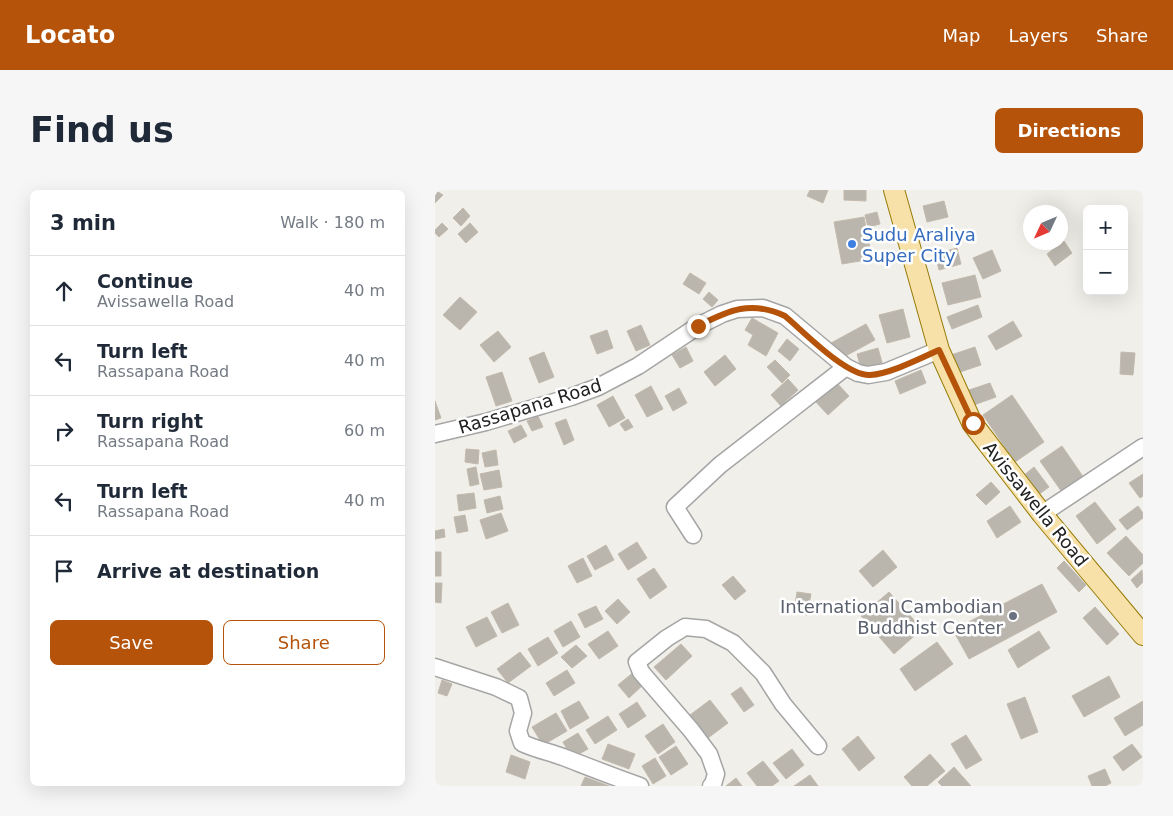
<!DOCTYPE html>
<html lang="en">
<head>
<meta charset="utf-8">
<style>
  :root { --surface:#fff; --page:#f6f6f7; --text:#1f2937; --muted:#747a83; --line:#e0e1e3; --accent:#b45309 }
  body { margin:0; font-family:"DejaVu Sans",sans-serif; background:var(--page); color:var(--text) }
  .controls { position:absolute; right:15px; top:15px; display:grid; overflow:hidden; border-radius:8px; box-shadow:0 5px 20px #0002 }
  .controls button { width:45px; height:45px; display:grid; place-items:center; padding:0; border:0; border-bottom:1px solid var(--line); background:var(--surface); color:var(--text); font:25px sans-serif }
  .compass { position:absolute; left:588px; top:15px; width:45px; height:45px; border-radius:50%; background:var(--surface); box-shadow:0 5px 20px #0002; rotate:226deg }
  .stop { position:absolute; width:15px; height:15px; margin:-11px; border:4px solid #b45309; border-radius:50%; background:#fff }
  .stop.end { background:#b45309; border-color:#fff; box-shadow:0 1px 5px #0008 }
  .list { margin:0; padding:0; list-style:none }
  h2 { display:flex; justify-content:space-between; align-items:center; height:65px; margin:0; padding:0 20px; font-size:21px }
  h2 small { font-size:16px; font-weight:400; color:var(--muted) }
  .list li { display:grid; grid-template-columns:32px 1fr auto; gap:15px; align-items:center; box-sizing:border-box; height:70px; padding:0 20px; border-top:1px solid var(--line) }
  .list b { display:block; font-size:19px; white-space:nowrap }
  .list p { margin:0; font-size:16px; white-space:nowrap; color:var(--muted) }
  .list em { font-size:16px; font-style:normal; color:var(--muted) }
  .actions { display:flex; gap:10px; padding:15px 20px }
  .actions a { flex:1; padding:11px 0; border:1px solid var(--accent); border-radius:8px; text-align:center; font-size:18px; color:var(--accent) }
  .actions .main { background:var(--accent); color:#fff }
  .icon { flex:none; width:28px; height:28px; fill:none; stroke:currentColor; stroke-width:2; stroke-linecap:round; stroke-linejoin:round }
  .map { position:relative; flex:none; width:708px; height:596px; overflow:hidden; border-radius:8px }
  header { display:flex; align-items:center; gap:30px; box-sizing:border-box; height:70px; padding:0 25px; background:var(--accent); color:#fff }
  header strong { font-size:24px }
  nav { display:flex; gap:28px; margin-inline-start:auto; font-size:18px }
  .intro { display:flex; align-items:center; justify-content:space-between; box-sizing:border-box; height:120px; padding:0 30px }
  h1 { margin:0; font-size:35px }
  .button { padding:12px 22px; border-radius:8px; background:var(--accent); color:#fff; font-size:18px; font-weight:700 }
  main { display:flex; gap:30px; padding:0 30px }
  aside { flex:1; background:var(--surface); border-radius:8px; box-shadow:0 5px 20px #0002 }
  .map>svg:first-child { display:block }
  .building { fill:#bab6ae; stroke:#c2b9ac }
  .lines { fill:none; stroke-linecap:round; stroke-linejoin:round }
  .minor-casing { stroke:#a5a5a5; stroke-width:19 }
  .major-casing { stroke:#967c09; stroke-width:22 }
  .minor { stroke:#fff; stroke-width:16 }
  .major { stroke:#f7e1a8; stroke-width:20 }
  .route { stroke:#b45309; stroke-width:6 }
  .shop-dot { fill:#3f7fe0; stroke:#fff; stroke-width:2 }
  .worship-dot { fill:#6b7280; stroke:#fff; stroke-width:2 }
  .labels { text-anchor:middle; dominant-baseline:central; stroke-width:5; stroke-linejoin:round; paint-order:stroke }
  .shop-label { font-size:18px; fill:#366cbe; stroke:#fff; text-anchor:start }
  .street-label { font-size:18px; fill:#212121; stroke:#fff }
  .worship-label { font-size:18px; fill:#5b616d; stroke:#fff; text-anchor:end }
</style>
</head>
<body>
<header>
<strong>Locato</strong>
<nav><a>Map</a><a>Layers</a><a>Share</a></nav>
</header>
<div class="intro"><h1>Find us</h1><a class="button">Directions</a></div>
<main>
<aside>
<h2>3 min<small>Walk · 180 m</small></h2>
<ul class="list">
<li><svg class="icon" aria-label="ahead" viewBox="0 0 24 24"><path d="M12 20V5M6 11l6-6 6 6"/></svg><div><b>Continue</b><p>Avissawella Road</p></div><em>40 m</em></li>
<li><svg class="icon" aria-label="left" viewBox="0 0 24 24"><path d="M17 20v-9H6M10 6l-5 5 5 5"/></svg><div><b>Turn left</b><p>Rassapana Road</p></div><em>40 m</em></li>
<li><svg class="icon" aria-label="right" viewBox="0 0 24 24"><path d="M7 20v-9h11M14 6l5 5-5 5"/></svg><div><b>Turn right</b><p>Rassapana Road</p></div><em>60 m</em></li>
<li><svg class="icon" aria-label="left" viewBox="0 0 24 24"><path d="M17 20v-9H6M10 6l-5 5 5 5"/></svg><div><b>Turn left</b><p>Rassapana Road</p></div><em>40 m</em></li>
<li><svg class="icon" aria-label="arrive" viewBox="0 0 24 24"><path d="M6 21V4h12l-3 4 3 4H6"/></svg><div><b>Arrive at destination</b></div></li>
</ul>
<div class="actions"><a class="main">Save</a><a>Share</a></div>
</aside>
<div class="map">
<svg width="708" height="596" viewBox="0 0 708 596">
  <rect width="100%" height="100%" fill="#f1efe9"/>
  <!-- building -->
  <path class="building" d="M0,0L8,5L0,13Z
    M375,0H393L388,13L372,6Z
    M409,0H431V11L409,10Z
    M509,11L513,27L492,32L488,16Z
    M28,18L35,26L26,36L18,28Z
    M442,22L445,34L433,37L430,25Z
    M429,27L437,69L407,74L399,32Z
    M7,33L13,39L4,47L0,43V40Z
    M35,33L43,42L31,53L23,44Z
    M629,51L637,63L620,76L612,64Z
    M522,58L526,74L504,80L500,64Z
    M557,60L566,81L548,89L538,68Z
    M255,83L271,93L264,104L248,94Z
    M540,85L546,107L513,115L507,93Z
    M274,102L283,110L277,117L268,109Z
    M25,107L42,122L25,140L8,125Z
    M543,115L547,127L517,139L512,127Z
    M468,119L475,147L452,153L444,125Z
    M317,128L343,143L331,166L313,155L318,145L310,140Z
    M578,131L587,146L561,160L553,146Z
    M431,134L440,150L405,169L396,153Z
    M206,135L215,155L201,161L192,141Z
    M172,140L178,158L162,164L155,146Z
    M63,141L76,157L59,172L45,155Z
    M352,149L364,159L355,171L343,161Z
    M251,157L258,171L245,178L237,165Z
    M540,157L546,175L522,183L516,165Z
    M443,158L448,176L427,182L422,164Z
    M109,162L119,187L104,193L94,168Z
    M686,162L700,163L698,185L685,184Z
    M290,165L301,179L280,196L269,182Z
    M340,170L355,185L347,193L332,177Z
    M486,180L491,193L465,204L460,191Z
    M67,182L77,211L61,216L51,187Z
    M353,189L363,200L346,216L336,205Z
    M400,191L414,206L393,225L379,210Z
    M555,193L561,207L536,216L531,201Z
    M216,196L228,219L212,227L200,205Z
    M244,198L252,213L238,221L230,206Z
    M577,205L609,252L580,272L548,225Z
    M178,206L190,228L174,237L162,215Z
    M0,211L6,228L0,230Z
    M103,226L108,237L97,241L92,231Z
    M131,229L139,250L129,255L120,233Z
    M193,229L198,237L190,241L185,234Z
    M86,235L92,246L79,253L73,241Z
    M627,256L649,288L627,302L605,271Z
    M31,259L44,260L43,274L30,272Z
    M61,260L63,275L50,277L47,263Z
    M41,277L44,294L35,296L32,279Z
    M599,277L614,297L603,305L588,286Z
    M64,280L67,297L49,300L45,284Z
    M708,284V306L705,308L694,293Z
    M556,292L565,302L551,315L541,305Z
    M39,303L41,318L24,321L22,305Z
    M65,306L68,319L52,323L49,310Z
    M660,312L681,339L662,354L641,326Z
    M575,316L586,332L562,348L552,331Z
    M703,316L708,323V328L692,340L684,330Z
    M66,323L73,341L51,349L45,330Z
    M30,325L33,341L22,343L19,327Z
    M9,339L10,347L0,349V341Z
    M691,346L708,365V373L694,386L672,363Z
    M202,352L212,368L193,380L183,364Z
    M171,355L179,370L160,380L152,366Z
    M448,360L462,377L438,397L424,381Z
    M0,362H6V386H0Z
    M148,368L157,386L142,393L133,376Z
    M629,371L651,395L644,402L622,378Z
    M219,378L232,397L215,409L202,389Z
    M707,380L708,392L702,398L696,390Z
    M298,386L311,401L300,410L287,395Z
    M0,393H7L6,413L0,412Z
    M607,394L622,422L534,469L518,440Z
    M362,402L376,404L372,425L359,422Z
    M454,402L487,439L459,464L426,426Z
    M183,409L195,422L182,434L170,421Z
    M73,413L84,435L67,443L56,422Z
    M161,416L168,429L150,438L143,424Z
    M660,417L684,444L672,455L648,428Z
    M52,427L62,446L41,457L31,437Z
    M136,431L145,447L128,457L119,441Z
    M173,441L183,456L164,469L153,454Z
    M604,441L615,458L583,478L573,460Z
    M113,447L123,463L103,476L93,459Z
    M502,452L518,474L480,501L465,479Z
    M246,454L257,466L231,490L219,477Z
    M141,455L152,466L137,478L126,467Z
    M85,462L96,476L73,493L62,479Z
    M132,480L140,493L119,506L111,493Z
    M200,481L210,493L194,508L183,495Z
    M674,486L685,507L649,527L637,506Z
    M7,490L17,494L12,506L3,503Z
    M306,497L319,515L309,522L296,504Z
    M590,507L603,542L586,549L572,514Z
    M275,510L293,533L273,548L255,525Z
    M144,511L154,528L135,539L126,521Z
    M708,511V535L690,546L679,528Z
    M202,512L211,526L193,538L184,524Z
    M121,523L132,541L108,555L97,537Z
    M173,526L182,540L160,554L151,540Z
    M228,534L240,552L223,564L210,546Z
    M143,543L153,559L137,568L128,552Z
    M531,545L547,570L531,579L516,554Z
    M423,546L440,568L424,581L407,559Z
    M173,554L200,564L194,579L167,569Z
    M697,554L707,567L688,581L678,567Z
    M241,556L253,574L236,585L224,567Z
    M357,559L369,575L351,589L338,573Z
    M495,564L510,581L492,596H477L469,587Z
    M76,565L95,572L90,589L71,582Z
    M220,568L231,586L218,594L207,576Z
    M328,571L344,591L337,596H322L312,583Z
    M519,577L536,596H507L503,592Z
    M670,579L676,593L670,596H657L653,586Z
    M375,585L383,596H359Z
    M150,587L174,596H146Z
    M301,588L307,596H291Z"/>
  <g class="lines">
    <defs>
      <path id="minor" d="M0,244L51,232L136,207L163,197L203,176L263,136L287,124L302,119L328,118L350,126L411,177L423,183L433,185L451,182L504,160
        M607,324L708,257
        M258,345L240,317L285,275L411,177
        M0,477L61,497L84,508L88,523L83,541L87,553C100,559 114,562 128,567C154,577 179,587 205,596
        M276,596L278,594L281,584L274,564L256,540L206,482L202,472L232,448L250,437L271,439L298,453L328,483L348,514L383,556"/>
      <path id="major" d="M459,0L504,160L537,233L607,324L708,445"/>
    </defs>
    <!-- minor casing -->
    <use href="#minor" class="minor-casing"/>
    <!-- major casing -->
    <use href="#major" class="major-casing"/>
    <!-- minor -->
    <use href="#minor" class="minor"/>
    <!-- major -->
    <use href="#major" class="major"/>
  </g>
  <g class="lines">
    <!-- route -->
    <path class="route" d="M263,136C294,120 316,110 350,126C369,142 411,186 435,185C455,184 486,168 504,160L538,233"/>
  </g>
  <!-- markers -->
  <circle class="shop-dot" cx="417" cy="54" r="5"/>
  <circle class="worship-dot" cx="578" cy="426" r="5"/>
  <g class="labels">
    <!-- shop labels -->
    <g class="shop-label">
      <text x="427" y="44">Sudu Araliya<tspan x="427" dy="21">Super City</tspan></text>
    </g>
    <!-- street labels -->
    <g class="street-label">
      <text transform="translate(95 216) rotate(-17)">Rassapana Road</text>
      <text transform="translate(601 314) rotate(51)">Avissawella Road</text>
    </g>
    <!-- worship labels -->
    <g class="worship-label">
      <text x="568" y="416">International Cambodian<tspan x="568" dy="21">Buddhist Center</tspan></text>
    </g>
  </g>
</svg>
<div class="controls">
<button>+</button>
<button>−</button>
</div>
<svg class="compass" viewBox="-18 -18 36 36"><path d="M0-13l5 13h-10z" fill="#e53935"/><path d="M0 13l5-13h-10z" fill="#747a83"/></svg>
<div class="stop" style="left:538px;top:233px"></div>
<div class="stop end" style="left:263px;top:136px"></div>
</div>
</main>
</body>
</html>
